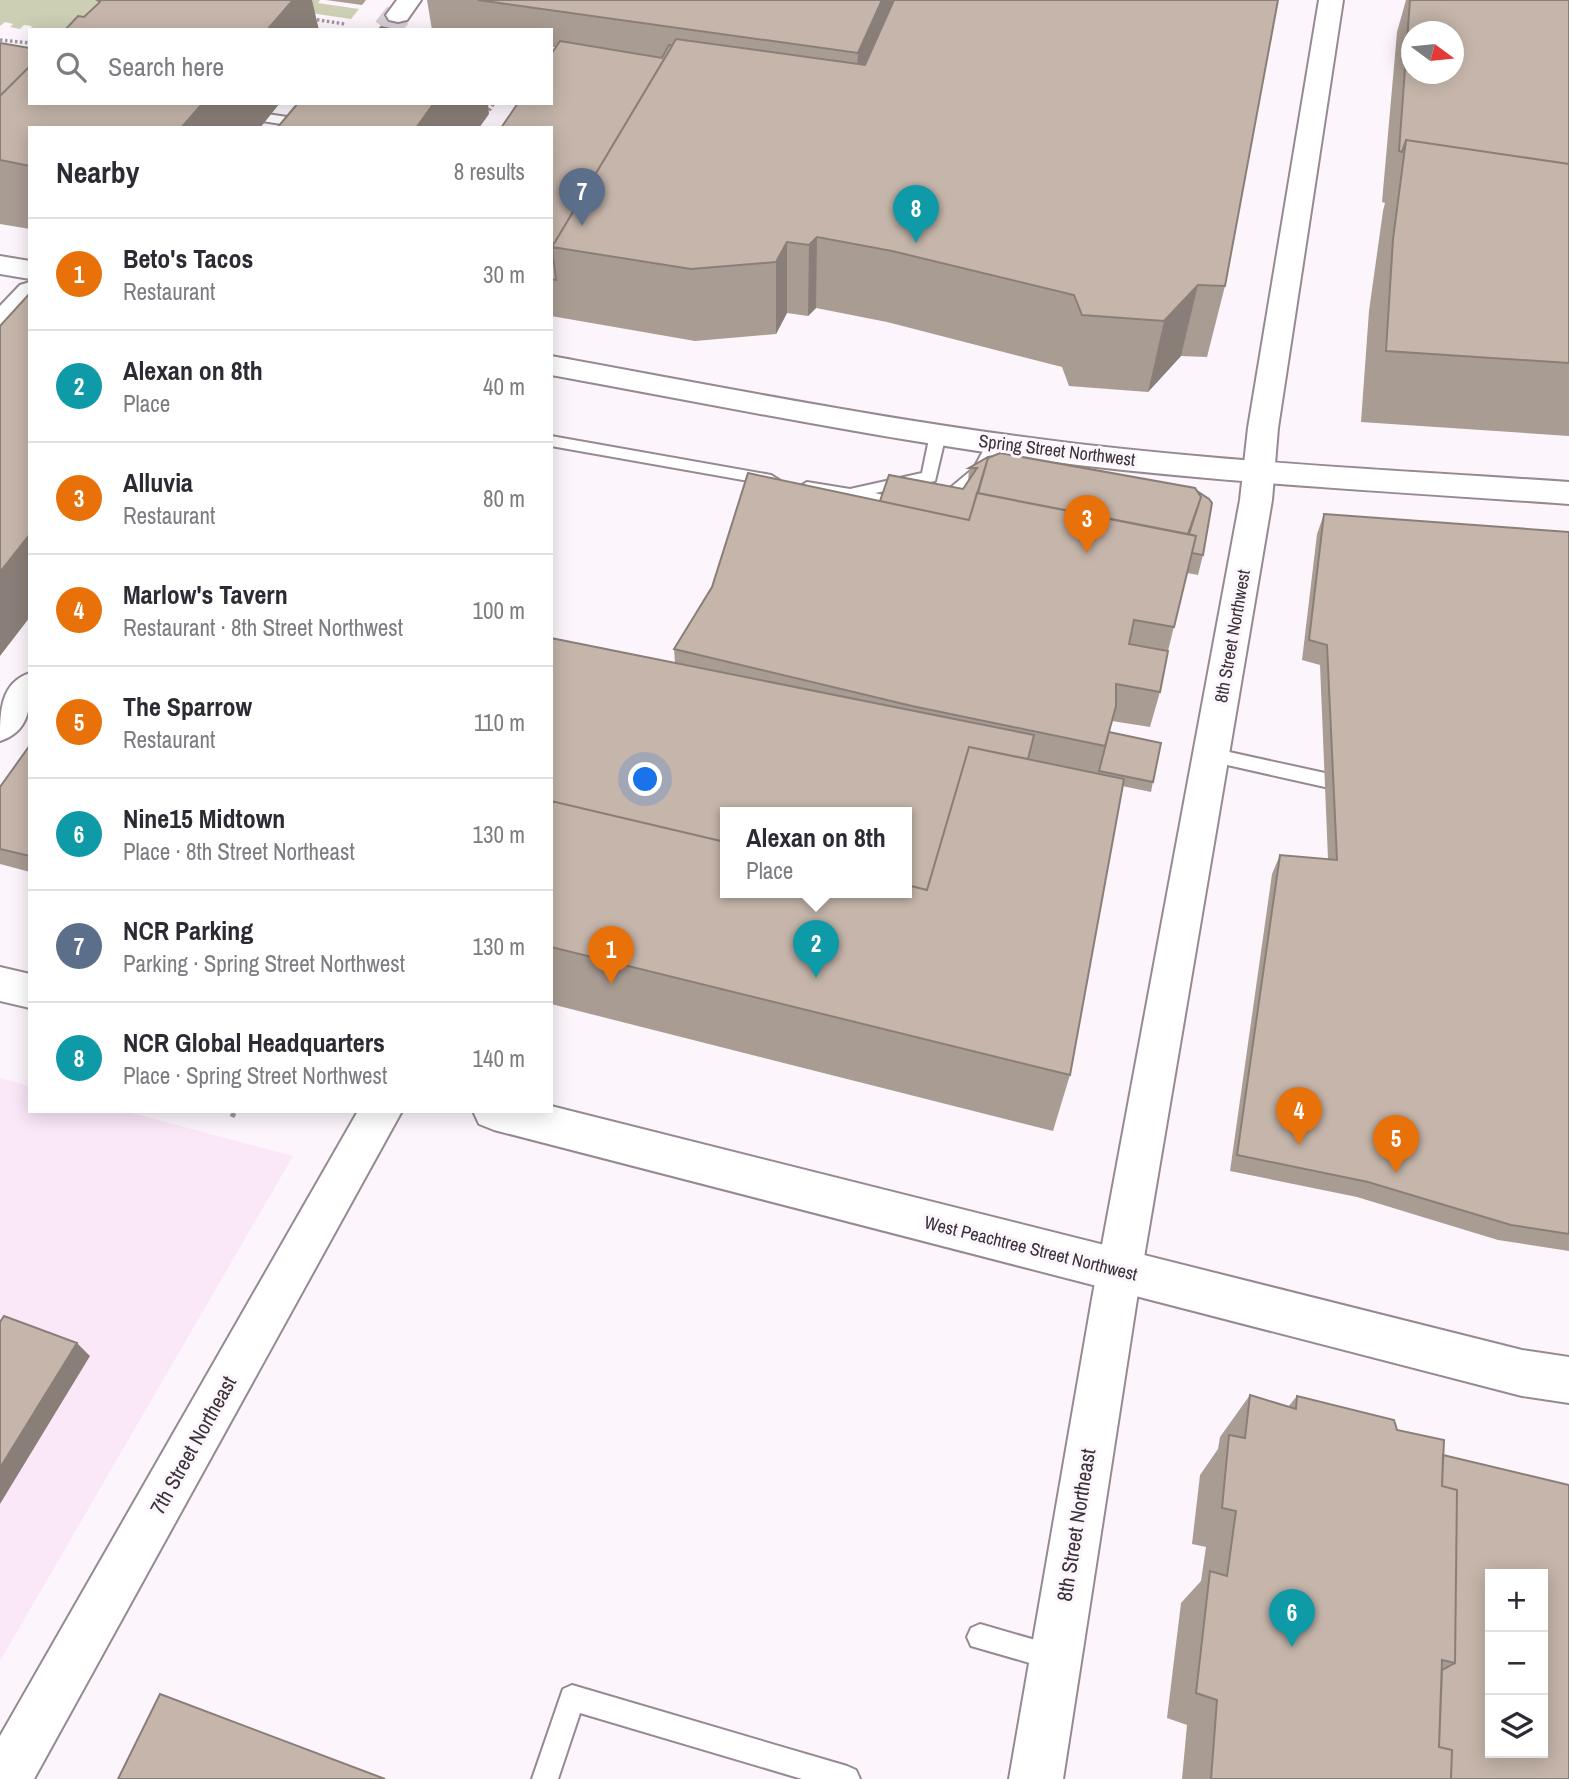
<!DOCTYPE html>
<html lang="en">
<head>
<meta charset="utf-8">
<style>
  :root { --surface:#fff; --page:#f7f7f7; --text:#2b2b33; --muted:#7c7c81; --line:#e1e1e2; --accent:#5f3cb5 }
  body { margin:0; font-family:"Archivo Narrow",sans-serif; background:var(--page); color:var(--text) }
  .controls { position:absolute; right:21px; bottom:21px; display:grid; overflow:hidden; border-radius:0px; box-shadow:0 4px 18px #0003 }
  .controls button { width:63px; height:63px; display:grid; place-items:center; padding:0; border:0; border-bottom:2px solid var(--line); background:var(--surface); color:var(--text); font:35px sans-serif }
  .compass { position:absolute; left:1401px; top:21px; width:63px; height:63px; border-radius:50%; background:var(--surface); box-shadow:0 4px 18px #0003; rotate:105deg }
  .you { position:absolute; left:646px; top:780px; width:24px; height:24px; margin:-18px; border:5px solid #fff; border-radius:50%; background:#1a73e8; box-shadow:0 0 0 10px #1a73e833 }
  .badge { display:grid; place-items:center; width:46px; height:46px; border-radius:50%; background:var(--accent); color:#fff; font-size:23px; font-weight:700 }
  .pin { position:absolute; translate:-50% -58px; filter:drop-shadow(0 2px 4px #0008) }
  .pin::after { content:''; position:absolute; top:37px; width:24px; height:21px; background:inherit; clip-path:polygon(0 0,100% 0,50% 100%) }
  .popup { position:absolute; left:720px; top:807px; width:192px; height:91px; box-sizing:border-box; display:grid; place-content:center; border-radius:0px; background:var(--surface); filter:drop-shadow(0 2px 5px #0005); font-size:23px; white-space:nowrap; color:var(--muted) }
  .popup b { font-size:26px; color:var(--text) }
  .popup::after { content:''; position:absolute; left:50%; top:100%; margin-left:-14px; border:14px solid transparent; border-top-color:var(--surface) }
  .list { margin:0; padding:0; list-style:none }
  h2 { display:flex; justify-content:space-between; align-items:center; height:91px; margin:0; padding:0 28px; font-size:30px }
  h2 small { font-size:23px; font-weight:400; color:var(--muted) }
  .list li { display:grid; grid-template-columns:46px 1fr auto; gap:21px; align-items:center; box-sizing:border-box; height:112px; padding:0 28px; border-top:2px solid var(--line) }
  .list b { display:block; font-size:26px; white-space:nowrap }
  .list p { margin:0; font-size:23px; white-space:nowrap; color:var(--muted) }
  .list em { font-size:23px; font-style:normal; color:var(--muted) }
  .icon { flex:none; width:38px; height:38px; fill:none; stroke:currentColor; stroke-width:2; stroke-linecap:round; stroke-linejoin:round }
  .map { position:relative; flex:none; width:1569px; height:1779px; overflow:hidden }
  .search { position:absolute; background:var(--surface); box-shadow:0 4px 18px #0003; left:28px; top:28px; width:525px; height:77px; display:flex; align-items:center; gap:18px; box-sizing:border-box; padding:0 24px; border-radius:0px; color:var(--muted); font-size:26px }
  .panel { position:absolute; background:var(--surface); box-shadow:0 4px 18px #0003; left:28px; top:126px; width:525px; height:987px; border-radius:0px }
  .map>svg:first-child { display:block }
  .education { fill:#fae7f8 }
  .green { fill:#cccfb4 }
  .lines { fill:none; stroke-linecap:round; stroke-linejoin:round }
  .street-tunnel { stroke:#d6ced5; stroke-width:27; stroke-dasharray:27 14; stroke-linecap:butt }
  .lane-casing { stroke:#968994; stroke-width:4 }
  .street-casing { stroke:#968994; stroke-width:4 }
  .secondary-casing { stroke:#968994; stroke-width:4 }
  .path-far1 { stroke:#9e989e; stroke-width:3.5; stroke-dasharray:2.5 2.5; stroke-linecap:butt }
  .path { stroke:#9e989e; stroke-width:5; stroke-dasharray:4.5 4.5; stroke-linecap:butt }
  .lane { fill:#fff; fill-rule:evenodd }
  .street { fill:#fff; fill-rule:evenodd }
  .secondary { fill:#fff; fill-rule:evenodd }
  .wall { fill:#a99c93 }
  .shaded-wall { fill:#8a7f78 }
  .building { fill:#c5b5ab; stroke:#8a7f78; stroke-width:2; fill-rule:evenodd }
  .labels { text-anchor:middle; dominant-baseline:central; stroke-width:6; stroke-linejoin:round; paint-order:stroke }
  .street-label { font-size:18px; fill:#383338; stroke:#fdf5fc }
  .near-street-label { font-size:21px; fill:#383338; stroke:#fdf5fc }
</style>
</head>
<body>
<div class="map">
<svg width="1569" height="1779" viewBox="0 0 1569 1779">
  <rect width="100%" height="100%" fill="#fdf5fc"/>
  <!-- education -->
  <path class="education" d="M0,1078L30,1086V1111H124L293,1156L0,1661Z"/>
  <!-- green -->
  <path class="green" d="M0,0H101L71,30H30L32,26L24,25L20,29L10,27L13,24L5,22L0,26Z
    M224,0H320L318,3L359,9L351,19Z"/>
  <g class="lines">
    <!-- street-tunnel -->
    <path class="street-tunnel" d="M386,30L398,15"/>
    <defs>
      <path id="lane" d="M267,114L308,120L314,124L307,128L262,121V115Z
        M938,429L946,434L935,481L875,493L887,496L889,500L887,504L881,505L807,492L799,487L807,482L850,489L922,473L930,434Z
        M551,436L771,475L779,480L771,485L551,446Z
        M996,437L1004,442L986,475L950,506H938L936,502L938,498L974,468L990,438Z
        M1211,748L1325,773L1331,775L1334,780L1331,785L1325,787L1205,760L1202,755L1205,750Z
        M980,1624L1063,1648L1067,1657L1063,1666L1054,1670L971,1646L967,1637L971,1628Z
        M572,1685L847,1766L856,1770L860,1779H802L580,1713L558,1779H532L563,1689Z"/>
      <path id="street" d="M397,0H421L407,20L398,22L389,20L386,15Z
        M1319,0H1343L1278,428L1272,500L1137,1299L1063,1779H1009L1092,1299L1240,500L1248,428Z
        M30,282V309L10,330L0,333V306L20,285Z
        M30,673C30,702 33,730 0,741C0,712 0,683 30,673Z
        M358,1111H402L34,1779H0V1736Z"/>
      <path id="secondary" d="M0,256L30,261V279L0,274Z
        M551,356C726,388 901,423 1078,444C1241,463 1405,471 1569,482V504C1405,492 1241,484 1078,465C901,443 726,407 551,375Z
        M0,967L30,974V1008L0,1001Z
        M551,1106L1522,1350L1569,1357V1403L1522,1396L494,1130L479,1124L473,1111H551Z"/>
    </defs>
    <!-- lane casing -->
    <use href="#lane" class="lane-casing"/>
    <!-- street casing -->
    <use href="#street" class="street-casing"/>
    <!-- secondary casing -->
    <use href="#secondary" class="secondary-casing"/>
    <!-- path-far1 -->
    <path class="path-far1" d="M312,19L345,24
      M0,40L30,43
      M485,111L488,112L494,103"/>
    <!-- path -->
    <path class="path" d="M232,1117L235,1111"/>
    <!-- lane -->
    <use href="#lane" class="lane"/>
    <!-- street -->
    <use href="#street" class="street"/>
    <!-- secondary -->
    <use href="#secondary" class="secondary"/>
  </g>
  <!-- wall -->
  <path class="wall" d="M326,0H366L362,5Z
    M427,0H1278L1225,286L1207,357L1181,356L1148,392L1069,386L1062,367L887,322L816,308L808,316L787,313L776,334L695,341L551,316V128L555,47H551V30H432Z
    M1406,0H1569V436L1361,422L1369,311L1383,211L1385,203L1382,202L1397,32Z
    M0,43L30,128V229L0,224Z
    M988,457L1203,555L1198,575L1187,573L1168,651L1160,692L1150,727L1112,721L1109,732L1153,782L1151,792L1122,786L1070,1075L1053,1131L551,1004V638L675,663L674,649L880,501L963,489L968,482L969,468Z
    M1324,514L1569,532V1251L1498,1240L1357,1197L1230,1171L1272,874L1280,855L1328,859L1320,665L1302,660L1317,534Z
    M30,745V872L0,864V787Z
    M1250,1395L1288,1407L1297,1396L1397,1430L1443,1455L1569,1779H1182L1187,1725L1167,1718L1181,1603L1201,1581L1206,1547L1192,1544L1200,1475L1218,1449L1220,1437Z"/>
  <!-- shaded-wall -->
  <path class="shaded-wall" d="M293,0H312L319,30H267Z
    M882,0H896L856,91L858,53Z
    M203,103H280L260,128H181Z
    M434,103H488L489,114L479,128H416Z
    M817,237L816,308L808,316L809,245Z
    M787,242V313L776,334V262Z
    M1198,285L1181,356L1148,392L1164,321Z
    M30,534V617L0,656V572Z
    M77,1343L90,1356L0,1504V1468Z"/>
  <!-- building -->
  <path class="building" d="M97,0H293L267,30H65L78,16L84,17L100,2Z
    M478,0H882L858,53Z
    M894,0H1278L1225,286L1198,285L1164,321L1082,315L1074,295L892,251L817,237L809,245L787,242L776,262L691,269L552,247L676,39L865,65Z
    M1410,0H1569V164L1406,140L1402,152L1399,151ZM1411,32H1453V74H1411Z
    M381,27L395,30H378Z
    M560,41L662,58L669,45L672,46L552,247L556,280L551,279V128H501L518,103H551V54Z
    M0,43L30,48V66L0,96Z
    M30,66V103H203L181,128H30V166L0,160V96Z
    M298,103H434L416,128H277Z
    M1406,140L1569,164V363L1386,351L1393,239Z
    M30,293V534L0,572V326Z
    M1000,453L1195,488L1201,497L1188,534L978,493L988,458Z
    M993,456L988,458L969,520L880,501L889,475L963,489L977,468H969L988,457Z
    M748,473L969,520L977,493L1196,536L1174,627L1134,620L1129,644L1168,651L1160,692L1116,684V706L1105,746L912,706L674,649L712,587Z
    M1197,491L1209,499L1212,503L1203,555L1192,553L1196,536L1189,534L1201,497Z
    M1324,514L1569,532V1234L1511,1225L1368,1182L1237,1155L1280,855L1337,860L1327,645L1309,640Z
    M551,638L1034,735L1028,759L969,747L927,890L907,885V812H725V842L551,801Z
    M1109,732L1161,743L1153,782L1099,771Z
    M30,745V856L0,849V787Z
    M969,747L1124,779L1070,1075L551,947V801L725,842V892H907V885L927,890Z
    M4,1316L77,1343L0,1468V1322Z
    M1250,1395L1296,1409L1297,1396L1394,1420L1397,1430L1444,1440L1442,1486L1457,1490L1455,1663L1442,1660L1439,1747L1452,1750L1451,1779H1211L1217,1700L1196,1693L1210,1571L1227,1576L1236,1511L1222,1508L1229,1435L1245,1438Z
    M1443,1455L1569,1485V1779H1451L1452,1750L1439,1747L1442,1670L1455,1663L1457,1490L1442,1486ZM1490,1574H1543V1753H1490Z
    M160,1694L385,1779H118Z"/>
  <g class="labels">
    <!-- street labels -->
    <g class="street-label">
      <text transform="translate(1057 450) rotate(7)">Spring Street Northwest</text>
      <text transform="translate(1232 636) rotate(-80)">8th Street Northwest</text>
      <text transform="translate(1031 1248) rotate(14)">West Peachtree Street Northwest</text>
    </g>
    <!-- near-street labels -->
    <g class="near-street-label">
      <text transform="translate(193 1445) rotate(-61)">7th Street Northeast</text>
      <text transform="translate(1076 1525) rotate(-81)">8th Street Northeast</text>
    </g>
  </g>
</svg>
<div class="controls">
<button>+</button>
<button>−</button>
<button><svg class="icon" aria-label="layers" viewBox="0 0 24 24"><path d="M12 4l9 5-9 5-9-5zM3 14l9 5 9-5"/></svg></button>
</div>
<svg class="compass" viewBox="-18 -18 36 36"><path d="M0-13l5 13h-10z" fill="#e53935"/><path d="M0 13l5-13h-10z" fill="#7c7c81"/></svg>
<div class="you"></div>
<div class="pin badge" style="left:611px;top:984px;background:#e8710a">1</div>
<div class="pin badge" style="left:816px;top:978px;background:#0f9aa8">2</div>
<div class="popup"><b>Alexan on 8th</b>Place</div>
<div class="pin badge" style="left:1087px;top:553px;background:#e8710a">3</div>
<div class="pin badge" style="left:1299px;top:1145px;background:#e8710a">4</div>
<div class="pin badge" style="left:1396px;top:1173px;background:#e8710a">5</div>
<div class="pin badge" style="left:1292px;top:1647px;background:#0f9aa8">6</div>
<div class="pin badge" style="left:582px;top:226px;background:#5c6f8a">7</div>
<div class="pin badge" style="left:916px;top:243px;background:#0f9aa8">8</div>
<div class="search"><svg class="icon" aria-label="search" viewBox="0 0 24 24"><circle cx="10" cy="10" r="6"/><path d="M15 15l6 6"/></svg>Search here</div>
<section class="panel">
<h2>Nearby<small>8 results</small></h2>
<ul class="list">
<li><span class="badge" style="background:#e8710a">1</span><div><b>Beto's Tacos</b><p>Restaurant</p></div><em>30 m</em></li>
<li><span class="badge" style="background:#0f9aa8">2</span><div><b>Alexan on 8th</b><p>Place</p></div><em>40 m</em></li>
<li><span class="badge" style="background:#e8710a">3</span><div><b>Alluvia</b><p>Restaurant</p></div><em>80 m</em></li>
<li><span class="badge" style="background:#e8710a">4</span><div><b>Marlow's Tavern</b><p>Restaurant · 8th Street Northwest</p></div><em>100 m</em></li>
<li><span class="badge" style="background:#e8710a">5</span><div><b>The Sparrow</b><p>Restaurant</p></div><em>110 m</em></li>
<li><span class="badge" style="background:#0f9aa8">6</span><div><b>Nine15 Midtown</b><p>Place · 8th Street Northeast</p></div><em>130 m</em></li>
<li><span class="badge" style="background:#5c6f8a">7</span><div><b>NCR Parking</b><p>Parking · Spring Street Northwest</p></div><em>130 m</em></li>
<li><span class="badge" style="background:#0f9aa8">8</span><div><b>NCR Global Headquarters</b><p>Place · Spring Street Northwest</p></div><em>140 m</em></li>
</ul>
</section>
</div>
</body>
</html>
